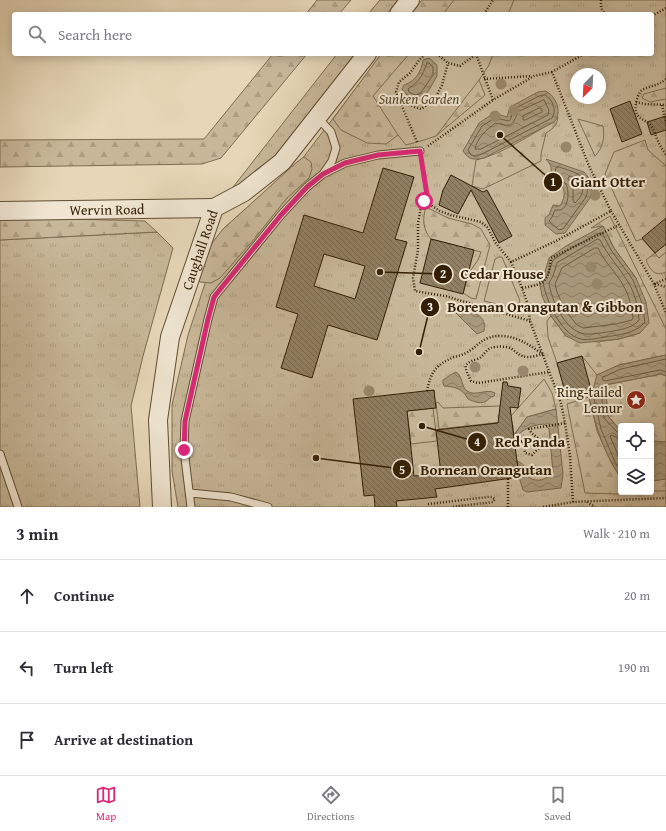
<!DOCTYPE html>
<html lang="en">
<head>
<meta charset="utf-8">
<style>
  :root { --surface:#fff; --page:#f7f7f7; --text:#2b2b33; --muted:#7c7c81; --line:#e1e1e2; --accent:#db2777 }
  body { margin:0; font-family:"Gentium Book Plus",serif; background:var(--page); color:var(--text) }
  .controls { position:absolute; right:12px; bottom:12px; display:grid; overflow:hidden; border-radius:4px; box-shadow:0 2px 10px #0003 }
  .controls button { width:36px; height:36px; display:grid; place-items:center; padding:0; border:0; border-bottom:1px solid var(--line); background:var(--surface); color:var(--text); font:20px sans-serif }
  .compass { position:absolute; left:570px; top:68px; width:36px; height:36px; border-radius:50%; background:var(--surface); box-shadow:0 2px 10px #0003; rotate:204deg }
  .stop { position:absolute; width:12px; height:12px; margin:-9px; border:3px solid #db2777; border-radius:50%; background:#fff }
  .stop.end { background:#db2777; border-color:#fff; box-shadow:0 1px 4px #0008 }
  .list { margin:0; padding:0; list-style:none }
  h2 { display:flex; justify-content:space-between; align-items:center; height:52px; margin:0; padding:0 16px; font-size:17px }
  h2 small { font-size:13px; font-weight:400; color:var(--muted) }
  .list li { display:grid; grid-template-columns:26px 1fr auto; gap:12px; align-items:center; box-sizing:border-box; height:72px; padding:0 16px; border-top:1px solid var(--line) }
  .list b { display:block; font-size:15px; white-space:nowrap }
  .list em { font-size:13px; font-style:normal; color:var(--muted) }
  .icon { flex:none; width:22px; height:22px; fill:none; stroke:currentColor; stroke-width:2; stroke-linecap:round; stroke-linejoin:round }
  .map { position:relative; flex:none; width:666px; height:507px; overflow:hidden }
  .search { position:absolute; background:var(--surface); box-shadow:0 2px 10px #0003; left:12px; right:12px; top:12px; height:44px; display:flex; align-items:center; gap:10px; box-sizing:border-box; padding:0 14px; border-radius:4px; color:var(--muted); font-size:15px }
  .sheet { height:268px; background:var(--surface) }
  nav { display:flex; justify-content:space-around; align-items:center; box-sizing:border-box; height:56px; border-top:1px solid var(--line); background:var(--surface); font-size:11px; color:var(--muted) }
  nav a { display:grid; justify-items:center; gap:2px }
  nav .on { color:var(--accent) }
  .map>svg:first-child { display:block }
  .grass { fill:url(#grass-tufts); stroke:#7e6c50; fill-rule:evenodd }
  .forest { fill:url(#forest-firs); stroke:#7e6c50 }
  .garden { fill:#c8b89a; stroke:#7e6c50 }
  .water { fill:url(#water-waves); stroke:#7a684c }
  .lines { fill:none; stroke-linecap:round; stroke-linejoin:round }
  .shore { stroke:#6e5c40; stroke-width:1 }
  .building { fill:url(#building-back-hatch); stroke:#331f05; fill-rule:evenodd }
  .service-casing { stroke:#604d32; stroke-width:9 }
  .tertiary-casing { stroke:#604d32; stroke-width:20 }
  .path { stroke:#331f05; stroke-width:2.5; stroke-dasharray:1 2; stroke-linecap:butt }
  .service { stroke:#efe5d1; stroke-width:7 }
  .tertiary { stroke:#efe5d1; stroke-width:18 }
  .tree { fill:#98876a }
  .route { stroke:#db2777; stroke-width:5 }
  .labels { text-anchor:middle; dominant-baseline:central; stroke-width:4; stroke-linejoin:round; paint-order:stroke }
  .park-label { font-size:14px; font-style:italic; fill:#58452a; stroke:#efe5d1 }
  .street-label { font-size:14px; fill:#331f05; stroke:#efe5d1 }
  .poi-label { font-size:14px; fill:#331f05; stroke:#efe5d1; text-anchor:end }
  .leader { fill:none; stroke:#331f05; stroke-width:1.5 }
  .callout-dot { fill:#331f05; stroke:#efe5d1; stroke-width:1.5 }
  .mark-label { font-size:12px; text-anchor:middle; font-weight:bold; fill:#fff }
  .callout-label { font-size:15px; text-anchor:middle; font-weight:bold; fill:#331f05; stroke:#efe5d1; stroke-width:4; stroke-linejoin:round; paint-order:stroke }
</style>
</head>
<body>
<div class="map">
<svg width="666" height="507" viewBox="0 0 666 507">
  <defs>
    <pattern id="grass-tufts" width="24" height="20" patternUnits="userSpaceOnUse"><rect width="24" height="20" fill="#c8b89a"/><path d="M3 7l-1-3M5 7V3M7 7l1-3M15 17l-1-3M17 17v-4M19 17l1-3" fill="none" stroke="#ac9e83"/></pattern>
    <pattern id="forest-firs" width="22" height="20" patternUnits="userSpaceOnUse"><rect width="22" height="20" fill="#c8b89a"/><path d="M5 1l3.5 6h-7zM16 11l3.5 6h-7z" fill="#ac9e83"/></pattern>
    <pattern id="water-waves" width="16" height="10" patternUnits="userSpaceOnUse"><rect width="16" height="10" fill="#a9987b"/><path d="M0 5q4-4 8 0t8 0" fill="none" stroke="#8a7b63"/></pattern>
    <pattern id="building-back-hatch" width="6" height="6" patternUnits="userSpaceOnUse"><rect width="6" height="6" fill="#907f62"/><path d="M-1 5l2 2M0 0l6 6M5-1l2 2" fill="none" stroke="#76674f"/></pattern>
  </defs>
  <rect width="100%" height="100%" fill="#e6d7b8"/>
  <filter id="stains"><feTurbulence type="fractalNoise" baseFrequency=".005" numOctaves="4"/><feColorMatrix values="0 0 0 0 .2 0 0 0 0 .09 0 0 0 0 .02 0 0 0 .5 -.17"/></filter>
  <radialGradient id="worn" r=".72"><stop offset=".6" stop-color="#630" stop-opacity="0"/><stop offset="1" stop-color="#630" stop-opacity=".3"/></radialGradient>
  <!-- grass -->
  <path class="grass" d="M380,0H398L387,14H368Z
    M422,0H666V507H178L172,471V405L188,335L223,229L299,163L382,54H652V14H412ZM576,74H600V98H576ZM621,426H651V492H621Z
    M337,54H356L274,157L252,176L230,191Z
    M157,232L173,248L143,356L131,406L140,507H0V240Z"/>
  <!-- forest -->
  <path class="forest" d="M317,0H351L339,14H306Z
    M422,0H482L476,14H411Z
    M273,54H307L221,158L202,164L0,167V140L204,139Z
    M381,54H417L403,123L398,135L386,144L367,143L341,130L333,119Z
    M473,65L485,95L436,136L426,135Z
    M666,88V99L650,102L642,98L644,94Z
    M558,117C557,125 554,128 546,133L541,154V161L483,189L472,186L476,160C501,155 531,134 554,122Z
    M578,119L603,126C605,137 603,148 595,156Z
    M645,140L648,150L666,166V244L655,253L659,258L666,252V272C655,277 650,270 646,260L655,253L642,239L636,241L605,174L614,152Z
    M304,157L311,162L312,169L309,178L287,198L255,238L220,278L211,283L200,282L197,278L209,247L223,229L297,162Z
    M426,207L448,218L472,224L481,229L490,245L476,299L471,298L463,293L468,274L478,260L481,252L431,239C423,230 422,219 426,207Z
    M610,216L666,329V355L619,365L597,375L582,356L557,363L548,337L547,321L551,316L566,336L597,342L619,339L640,333L636,278L614,248L603,226L591,228Z
    M0,217L145,221L157,232L0,240Z
    M661,374L666,376V442L651,441V426H621V431L608,416L605,385Z
    M544,379L552,393L556,409L527,417L514,435L512,421L439,429L436,403L438,402L443,408L500,406L509,413L511,416Z
    M589,397L597,431L612,464L621,478V492H642L616,494L585,493L567,404Z
    M433,408L437,441L411,444L407,411Z
    M666,479V491H651V481Z"/>
  <!-- garden -->
  <path class="garden" d="M454,0H514L508,14H443Z
    M409,54H493L489,65L479,80L436,136L424,140L406,145L398,135L373,96Z
    M499,257H502L520,301L517,306L510,307L484,301L495,259Z"/>
  <!-- water -->
  <path class="water" d="M429,58L437,65V76L429,90L422,99C412,99 407,97 402,89L404,85C416,81 421,72 423,60Z
    M545,91C556,95 563,113 554,122L484,158C473,160 469,160 463,151L479,123L494,113L507,117L510,107L538,92Z
    M546,159L584,172C591,179 593,188 590,198L565,233L556,234L545,225V218L549,215L553,205L560,206C564,199 566,193 562,186L556,184L551,186L549,180C552,170 553,167 546,159Z
    M603,226L614,248L636,278L646,302L649,323L640,333L619,339L580,343L566,336L551,316L542,296L539,280L545,272L549,258L566,246Z
    M451,308C465,311 488,311 484,331L477,334Z
    M666,355V376L661,374L605,385L608,416L621,431V478C603,452 596,427 589,397L592,393L597,375L619,365Z
    M456,372C463,376 461,387 467,391C476,397 486,388 495,393L494,396C490,397 488,400 485,402C479,404 472,401 468,399C462,388 455,387 444,386L443,383V380C448,377 451,374 456,372Z
    M556,409L563,474L561,488L527,492L523,490L519,477L517,461C525,464 527,469 528,477C538,483 546,480 553,472L549,429L544,424C531,425 524,429 514,438V435L527,417Z
    M651,441L666,442V479L651,481Z"/>
  <g class="lines">
    <!-- shore -->
    <path class="shore" d="M427,63H429L433,67V75L420,94L415,95L409,92L408,89C420,81 422,76 427,63Z
      M545,95C553,99 557,111 552,118L482,154L475,156L471,155L468,150L482,126L495,118L509,121L511,118L514,109L539,96Z
      M544,100L549,110L548,115L481,149H475C477,139 486,129 496,123C511,127 512,127 518,112Z
      M540,108L542,109V112L525,120H523V116Z
      M559,167C574,172 593,176 586,197L563,229L559,230L549,221L552,217L555,210C557,210 559,210 561,210C569,207 570,189 565,183C562,180 557,181 554,179L556,168Z
      M570,176L579,180C586,189 582,196 575,203L573,201V187L568,179Z
      M600,233H602L611,250L633,280L642,303L645,322C637,332 624,334 612,336C603,337 588,341 581,339C561,335 546,300 543,282L548,274L553,260L568,250Z
      M598,239L600,240C608,256 619,267 628,282C635,293 638,307 639,320C634,327 623,329 614,331C606,332 588,336 581,333C564,328 551,299 549,283L553,276L557,263Z
      M595,248H598C604,262 616,272 623,285C629,295 632,307 633,318L632,320L616,324L583,328L576,324L564,308L557,292L555,284L562,268Z
      M666,359L621,369L603,377L602,379L605,381L660,370L666,372
      M621,433L617,432L604,418L601,390L598,388L594,399L601,429L615,462L621,471
      M621,438H617L612,435L610,436L621,462"/>
  </g>
  <!-- building -->
  <path class="building" d="M630,101L642,134L622,142L610,109Z
    M666,116V130L651,135L647,122Z
    M383,168L414,177L395,239L407,242L377,340L328,325L312,378L281,368L298,314L276,307L304,215L363,233ZM324,254L365,266L355,299L314,286Z
    M451,175L483,192L487,190L512,236L499,243L471,190L458,214L439,205L443,190Z
    M666,218V244L655,253L642,238Z
    M431,239L474,250L463,294L420,283Z
    M582,356L592,393L567,399L557,363Z
    M503,382H507L508,386L521,388L518,408L510,407L519,477L435,489L437,497L396,501L397,507H375L374,495L364,496L353,399L434,390L436,408L407,411L414,476L441,474L436,430L498,423Z"/>
  <g class="lines">
    <defs>
      <path id="service" d="M325,173L345,163L378,155L420,151
        M0,454L18,507
        M190,493L231,497L268,507
        M191,507L184,450L185,421L208,319L214,297L281,215L307,187L323,174L332,161L336,148L331,132L318,118"/>
      <g id="tertiary">
        <path d="M399,14L410,0"/>
        <path id="s1" d="M0,211L214,208"/>
        <path id="s2" d="M162,507L158,420L170,337L214,208L244,192L282,162L367,54"/>
      </g>
    </defs>
    <!-- service casing -->
    <use href="#service" class="service-casing"/>
    <!-- tertiary casing -->
    <use href="#tertiary" class="tertiary-casing"/>
    <!-- path -->
    <path class="path" d="M601,0V8L605,14
      M484,14L493,0
      M652,16L666,8
      M437,54L448,63
      M476,54L493,100L534,76L552,72
      M484,79L532,76
      M666,79C657,87 646,86 641,91C638,94 637,99 636,103C633,122 647,117 653,129C655,133 656,137 658,141C660,146 663,150 666,155
      M400,102L421,109L435,99L442,85L448,63L460,66L475,55
      M636,102L645,104L666,105
      M662,105L666,123
      M417,142L396,92L399,82L410,73L420,59L426,54
      M428,146L493,100
      M422,160L427,195L421,207L418,223V250L413,278L415,291L445,296L530,321
      M424,201L440,211L451,215L481,222L488,228L495,242L511,262
      M611,211L654,284L666,313
      M654,284L666,279
      M655,284L666,287
      M522,288C547,284 548,281 551,258L619,225
      M543,354C539,355 533,357 528,357C521,357 517,353 512,349C508,346 495,346 491,348C485,350 484,357 477,359C461,364 465,368 471,381L478,383L549,372
      M427,391C431,371 436,365 454,357C458,356 462,355 466,353C480,345 482,336 501,336C518,336 530,346 543,354
      M515,442L523,441L525,453L532,455L541,446L543,443C539,438 532,435 529,429L565,423
      M573,502L570,456L565,423L561,403L530,321L528,305L522,288L511,262L556,241L611,211L589,166L552,72L584,54
      M587,502L595,507
      M428,504L488,497H492L495,499L493,502L451,507
      M508,507V479
      M543,507L573,502L666,498"/>
    <!-- service -->
    <use href="#service" class="service"/>
    <!-- tertiary -->
    <use href="#tertiary" class="tertiary"/>
  </g>
  <!-- trees -->
  <g class="tree">
    <circle cx="501" cy="84" r="5.5"/>
    <circle cx="514" cy="110" r="5.5"/>
    <circle cx="495" cy="116" r="5.5"/>
    <circle cx="566" cy="147" r="5.5"/>
    <circle cx="595" cy="195" r="5.5"/>
    <circle cx="591" cy="267" r="5.5"/>
    <circle cx="597" cy="284" r="5.5"/>
    <circle cx="475" cy="367" r="5.5"/>
    <circle cx="523" cy="371" r="5.5"/>
    <circle cx="369" cy="391" r="5.5"/>
  </g>
  <g class="lines">
    <!-- route -->
    <path class="route" d="M184,450L185,421L208,319L214,297L222,287L281,215L307,187L323,174L345,163L378,155L420,151L427,195L424,201"/>
  </g>
  <!-- icons -->
  <defs>
    <symbol id="sight-disc" viewBox="-11 -11 22 22"><circle r="9.5" fill="#8f2418" stroke="#efe5d1"/><path d="M0-6L1.8-2.2L6-1.7L2.9 1.2L3.7 5.4L0 3.3L-3.7 5.4L-2.9 1.2L-6-1.7L-1.8-2.2Z" fill="#fff"/></symbol>
  </defs>
  <g fill-rule="evenodd">
    <use href="#sight-disc" x="625" y="389" width="22" height="22"/>
  </g>
  <g class="labels">
    <!-- park labels -->
    <g class="park-label">
      <text x="419" y="99">Sunken Garden</text>
    </g>
    <!-- street labels -->
    <g class="street-label">
      <text stroke="none"><textPath href="#s1" startOffset="107">Wervin Road</textPath></text>
      <text stroke="none"><textPath href="#s2" startOffset="263">Caughall Road</textPath></text>
    </g>
    <!-- poi labels -->
    <g class="poi-label">
      <text x="622" y="392">Ring-tailed<tspan x="622" dy="16">Lemur</tspan></text>
    </g>
  </g>
  <!-- callouts -->
  <path class="leader" d="M500 135L553 182M380 272L443 274M419 352L430 307M422 426L477 442M316 458L402 469"/>
  <g class="callout-dot">
    <circle cx="500" cy="135" r="4"/>
    <circle cx="380" cy="272" r="4"/>
    <circle cx="419" cy="352" r="4"/>
    <circle cx="422" cy="426" r="4"/>
    <circle cx="316" cy="458" r="4"/>
    <circle cx="553" cy="182" r="10"/>
    <circle cx="443" cy="274" r="10"/>
    <circle cx="430" cy="307" r="10"/>
    <circle cx="477" cy="442" r="10"/>
    <circle cx="402" cy="469" r="10"/>
  </g>
  <g class="mark-label">
    <text x="553" y="186">1</text>
    <text x="443" y="278">2</text>
    <text x="430" y="311">3</text>
    <text x="477" y="446">4</text>
    <text x="402" y="474">5</text>
  </g>
  <g class="callout-label">
    <text x="608" y="187">Giant Otter</text>
    <text x="502" y="279">Cedar House</text>
    <text x="545" y="312">Borenan Orangutan &amp; Gibbon</text>
    <text x="530" y="447">Red Panda</text>
    <text x="486" y="475">Bornean Orangutan</text>
  </g>
  <rect width="100%" height="100%" filter="url(#stains)"/>
  <rect width="100%" height="100%" fill="url(#worn)"/>
</svg>
<div class="controls">
<button><svg class="icon" aria-label="locate" viewBox="0 0 24 24"><circle cx="12" cy="12" r="6"/><path d="M12 2v4M12 18v4M2 12h4M18 12h4"/></svg></button>
<button><svg class="icon" aria-label="layers" viewBox="0 0 24 24"><path d="M12 4l9 5-9 5-9-5zM3 14l9 5 9-5"/></svg></button>
</div>
<svg class="compass" viewBox="-18 -18 36 36"><path d="M0-13l5 13h-10z" fill="#e53935"/><path d="M0 13l5-13h-10z" fill="#7c7c81"/></svg>
<div class="stop" style="left:424px;top:201px"></div>
<div class="stop end" style="left:184px;top:450px"></div>
<div class="search"><svg class="icon" aria-label="search" viewBox="0 0 24 24"><circle cx="10" cy="10" r="6"/><path d="M15 15l6 6"/></svg>Search here</div>
</div>
<section class="sheet">
<h2>3 min<small>Walk · 210 m</small></h2>
<ul class="list">
<li><svg class="icon" aria-label="ahead" viewBox="0 0 24 24"><path d="M12 20V5M6 11l6-6 6 6"/></svg><div><b>Continue</b></div><em>20 m</em></li>
<li><svg class="icon" aria-label="left" viewBox="0 0 24 24"><path d="M17 20v-9H6M10 6l-5 5 5 5"/></svg><div><b>Turn left</b></div><em>190 m</em></li>
<li><svg class="icon" aria-label="arrive" viewBox="0 0 24 24"><path d="M6 21V4h12l-3 4 3 4H6"/></svg><div><b>Arrive at destination</b></div></li>
</ul>
</section>
<nav>
<a class="on"><svg class="icon" aria-label="map" viewBox="0 0 24 24"><path d="M3 6l6-2 6 2 6-2v14l-6 2-6-2-6 2zM9 4v14M15 6v14"/></svg>Map</a>
<a><svg class="icon" aria-label="directions" viewBox="0 0 24 24"><path d="M12 3l9 9-9 9-9-9zM9 14v-3h6M13 9l2 2-2 2"/></svg>Directions</a>
<a><svg class="icon" aria-label="saved" viewBox="0 0 24 24"><path d="M7 4h10v16l-5-4-5 4z"/></svg>Saved</a>
</nav>
</body>
</html>
